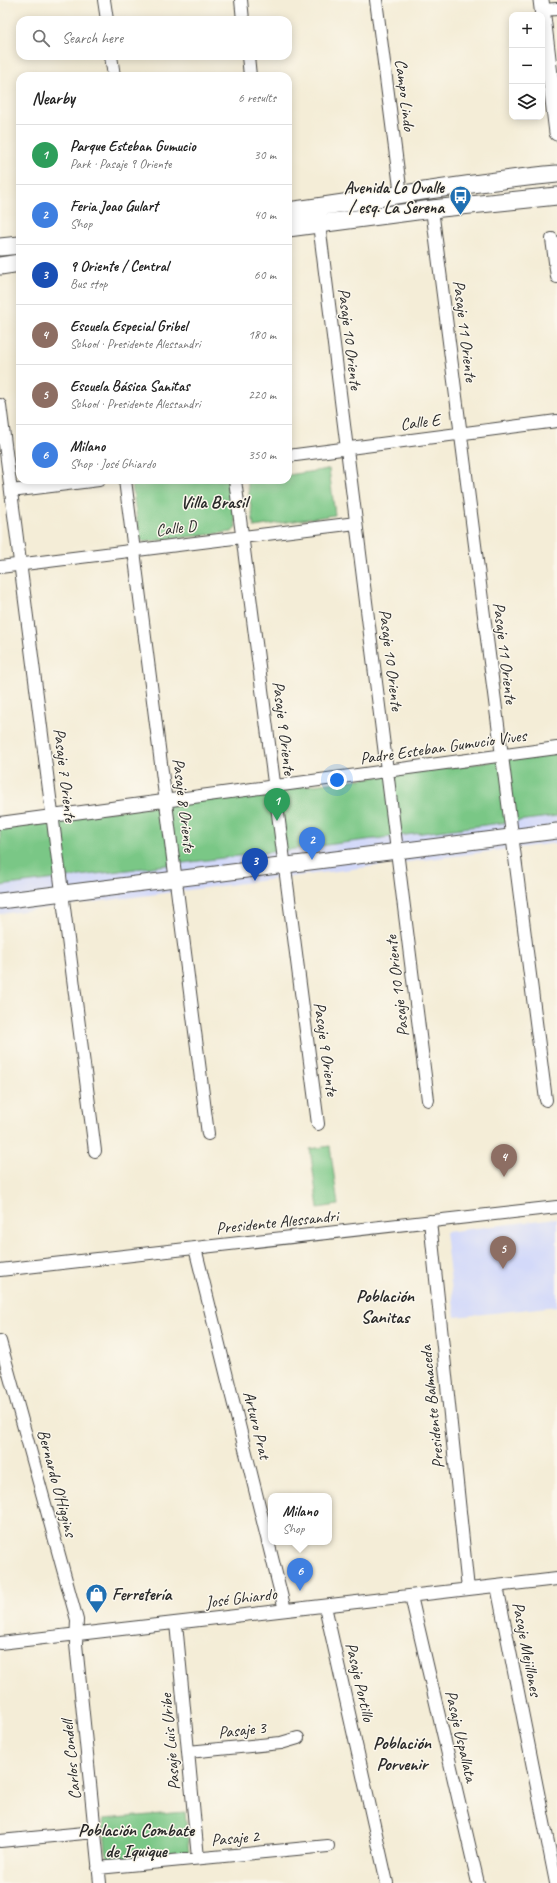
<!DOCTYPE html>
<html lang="en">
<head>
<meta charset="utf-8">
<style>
  :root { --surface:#fff; --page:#f2f2f2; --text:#222; --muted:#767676; --line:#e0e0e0; --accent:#ea580c }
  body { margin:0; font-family:Caveat,sans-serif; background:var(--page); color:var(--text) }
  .controls { position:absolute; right:12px; top:12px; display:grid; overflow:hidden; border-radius:8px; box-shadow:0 2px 10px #0003 }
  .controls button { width:36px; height:36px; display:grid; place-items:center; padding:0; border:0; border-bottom:1px solid var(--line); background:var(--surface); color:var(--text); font:20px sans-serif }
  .you { position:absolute; left:337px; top:780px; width:14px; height:14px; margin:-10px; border:3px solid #fff; border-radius:50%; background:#1a73e8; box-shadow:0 0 0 6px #1a73e833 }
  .badge { display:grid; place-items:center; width:26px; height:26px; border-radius:50%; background:var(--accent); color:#fff; font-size:13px; font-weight:700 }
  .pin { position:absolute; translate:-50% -33px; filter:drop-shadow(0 1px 2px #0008) }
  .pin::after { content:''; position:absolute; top:21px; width:14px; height:12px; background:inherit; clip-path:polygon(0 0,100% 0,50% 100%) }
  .popup { position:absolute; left:268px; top:1493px; width:64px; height:52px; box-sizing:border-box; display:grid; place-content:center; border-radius:8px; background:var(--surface); filter:drop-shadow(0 1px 3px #0005); font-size:13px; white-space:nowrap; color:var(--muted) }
  .popup b { font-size:15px; color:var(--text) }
  .popup::after { content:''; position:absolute; left:50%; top:100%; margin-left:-8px; border:8px solid transparent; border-top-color:var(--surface) }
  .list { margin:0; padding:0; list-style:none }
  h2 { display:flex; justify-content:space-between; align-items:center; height:52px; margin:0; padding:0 16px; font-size:17px }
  h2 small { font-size:13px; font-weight:400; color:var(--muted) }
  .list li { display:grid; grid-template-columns:26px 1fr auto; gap:12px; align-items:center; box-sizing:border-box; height:60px; padding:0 16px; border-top:1px solid var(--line) }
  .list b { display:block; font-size:15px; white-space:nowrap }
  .list p { margin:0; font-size:13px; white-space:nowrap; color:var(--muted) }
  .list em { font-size:13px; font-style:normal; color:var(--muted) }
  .icon { flex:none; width:22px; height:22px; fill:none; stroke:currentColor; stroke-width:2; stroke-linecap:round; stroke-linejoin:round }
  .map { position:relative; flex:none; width:557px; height:1883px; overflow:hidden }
  .search { position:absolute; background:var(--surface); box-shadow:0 2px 10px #0003; left:16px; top:16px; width:276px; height:44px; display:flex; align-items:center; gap:10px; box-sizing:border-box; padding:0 14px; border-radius:12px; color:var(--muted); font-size:15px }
  .panel { position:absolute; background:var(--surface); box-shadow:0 2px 10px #0003; left:16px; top:72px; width:276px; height:412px; border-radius:12px }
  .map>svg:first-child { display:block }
  .built { fill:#d3d9f9 }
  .park { fill:#7ac786; stroke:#527958 }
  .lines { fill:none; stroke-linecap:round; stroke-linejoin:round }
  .minor-casing { stroke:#494845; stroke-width:14 }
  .tertiary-casing { stroke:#494845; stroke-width:17 }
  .secondary-casing { stroke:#494845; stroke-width:19 }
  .minor { stroke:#fff; stroke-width:12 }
  .tertiary { stroke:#fff; stroke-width:15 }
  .secondary { stroke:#fff; stroke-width:17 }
  .labels { text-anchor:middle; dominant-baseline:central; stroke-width:3; stroke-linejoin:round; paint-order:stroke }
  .street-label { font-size:17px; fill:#2b2b2b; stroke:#fbf7ec }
  .poi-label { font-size:17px; font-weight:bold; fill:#2b2b2b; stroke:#fbf7ec; text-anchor:end }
  .neighbourhood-label { font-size:18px; font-weight:bold; fill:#2b2b2b; stroke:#fbf7ec }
</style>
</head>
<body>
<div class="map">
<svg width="557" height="1883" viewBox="0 0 557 1883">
  <rect width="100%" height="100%" fill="#fbf7ec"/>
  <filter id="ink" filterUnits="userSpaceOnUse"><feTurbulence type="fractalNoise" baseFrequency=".025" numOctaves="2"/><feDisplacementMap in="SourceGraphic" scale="8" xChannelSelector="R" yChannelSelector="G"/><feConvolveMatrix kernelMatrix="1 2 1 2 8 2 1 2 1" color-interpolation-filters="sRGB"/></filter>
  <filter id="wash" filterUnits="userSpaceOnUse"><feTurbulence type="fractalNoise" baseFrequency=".012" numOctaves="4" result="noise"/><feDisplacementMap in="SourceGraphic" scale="16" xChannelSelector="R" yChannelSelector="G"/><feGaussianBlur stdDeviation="0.9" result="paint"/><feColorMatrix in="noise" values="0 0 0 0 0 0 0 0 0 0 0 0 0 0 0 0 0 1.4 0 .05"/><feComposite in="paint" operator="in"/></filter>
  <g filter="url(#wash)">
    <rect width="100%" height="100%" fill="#f4edd7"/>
    <!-- built -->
    <path class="built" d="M557,816V843L0,914V886Z
      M557,1218V1306L455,1317L445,1232Z"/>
    <!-- park -->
    <path class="park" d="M329,469L335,515L254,527L247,481L288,480V475Z
      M135,480H230L236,527L232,532L145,542L140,540L132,486Z
      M557,753V816L0,886V826Z
      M330,1146L338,1205L318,1208L310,1149Z
      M185,1812L189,1854L107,1861L103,1819Z"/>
  </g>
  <g filter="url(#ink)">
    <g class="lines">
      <defs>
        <path id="minor" d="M104,0L107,20
          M241,0L243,20
          M376,0L401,195
          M542,10L557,9
          M111,56L114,76
          M248,56L250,76
          M432,209L546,1100
          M319,224L428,1100
          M552,239L557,277
          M0,405L95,1151
          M288,456L557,421
          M125,480L208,1134
          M235,480L318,1124
          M11,491L99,480
          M0,567L356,523
          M0,823L557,748
          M430,1221L468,1589
          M195,1248L285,1610
          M0,1270L557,1207
          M0,1341L77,1620L76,1644L100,1883
          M497,1586L556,1883
          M411,1596L478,1883
          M325,1606L387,1883
          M176,1623L198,1858
          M0,1643L557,1579
          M188,1752L281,1743L298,1738
          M0,1841L95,1832
          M98,1868L328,1846"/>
        <path id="tertiary" d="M541,0L557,133
          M0,901L557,831"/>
        <path id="secondary" d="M288,211C378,199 467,182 557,174
          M288,228L432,209L557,196
          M0,247L20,245
          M0,266L20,263"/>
      </defs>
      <!-- minor casing -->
      <use href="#minor" class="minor-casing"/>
      <!-- tertiary casing -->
      <use href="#tertiary" class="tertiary-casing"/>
      <!-- secondary casing -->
      <use href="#secondary" class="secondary-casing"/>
      <!-- minor -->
      <use href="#minor" class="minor"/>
      <!-- tertiary -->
      <use href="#tertiary" class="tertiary"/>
      <!-- secondary -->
      <use href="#secondary" class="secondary"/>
    </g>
  </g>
  <!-- icons -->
  <defs>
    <symbol id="bus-pin" viewBox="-11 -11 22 30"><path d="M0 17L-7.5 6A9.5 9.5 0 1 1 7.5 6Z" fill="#1f6fb2" stroke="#fbf7ec"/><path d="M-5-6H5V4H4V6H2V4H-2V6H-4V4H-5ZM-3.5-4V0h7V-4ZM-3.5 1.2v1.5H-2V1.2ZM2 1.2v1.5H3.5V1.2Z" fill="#fff"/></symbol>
    <symbol id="shop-pin" viewBox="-11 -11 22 30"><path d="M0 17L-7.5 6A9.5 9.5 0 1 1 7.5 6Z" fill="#1f6fb2" stroke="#fbf7ec"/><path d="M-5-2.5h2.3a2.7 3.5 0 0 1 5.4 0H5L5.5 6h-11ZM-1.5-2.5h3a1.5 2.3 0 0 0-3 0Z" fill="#fff"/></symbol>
  </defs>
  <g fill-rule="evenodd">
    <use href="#bus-pin" x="448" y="184" width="25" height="34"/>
    <use href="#shop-pin" x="84" y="1582" width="25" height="34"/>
  </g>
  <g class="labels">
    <!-- street labels -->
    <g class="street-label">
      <text transform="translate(405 95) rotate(83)">Campo Lindo</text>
      <text transform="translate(465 331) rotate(83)">Pasaje 11 Oriente</text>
      <text transform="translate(350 339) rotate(83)">Pasaje 10 Oriente</text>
      <text transform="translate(420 422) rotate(-7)">Calle E</text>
      <text transform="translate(176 528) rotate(-7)">Calle D</text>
      <text transform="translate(505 653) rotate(83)">Pasaje 11 Oriente</text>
      <text transform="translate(391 660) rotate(83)">Pasaje 10 Oriente</text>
      <text transform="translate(284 728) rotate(83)">Pasaje 9 Oriente</text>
      <text transform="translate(443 747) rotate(-8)">Padre Esteban Gumucio Vives</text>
      <text transform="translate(65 775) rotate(83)">Pasaje 7 Oriente</text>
      <text transform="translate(184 805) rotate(83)">Pasaje 8 Oriente</text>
      <text transform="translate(397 986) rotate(-97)">Pasaje 10 Oriente</text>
      <text transform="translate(326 1049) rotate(82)">Pasaje 9 Oriente</text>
      <text transform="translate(277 1222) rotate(-6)">Presidente Alessandri</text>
      <text transform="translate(432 1407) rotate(-96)">Presidente Balmaceda</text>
      <text transform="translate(257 1425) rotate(76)">Arturo Prat</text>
      <text transform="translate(57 1483) rotate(75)">Bernardo O'Higgins</text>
      <text transform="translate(241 1598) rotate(-7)">José Ghiardo</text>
      <text transform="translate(527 1649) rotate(79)">Pasaje Mejillones</text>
      <text transform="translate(360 1682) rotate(77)">Pasaje Portillo</text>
      <text transform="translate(242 1730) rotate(-6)">Pasaje 3</text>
      <text transform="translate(461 1736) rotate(77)">Pasaje Uspallata</text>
      <text transform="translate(170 1742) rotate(-95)">Pasaje Luis Uribe</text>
      <text transform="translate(71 1760) rotate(-96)">Carlos Condell</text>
      <text transform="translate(235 1838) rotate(-5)">Pasaje 2</text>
    </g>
    <!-- poi labels -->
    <g class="poi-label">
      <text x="444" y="187">Avenida Lo Ovalle<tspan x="444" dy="20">/ esq. La Serena</tspan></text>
      <text x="112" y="1594" text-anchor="start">Ferretería</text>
    </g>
    <!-- neighbourhood labels -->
    <g class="neighbourhood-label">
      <text x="214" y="502">Villa Brasil</text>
      <text x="385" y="1296">Población<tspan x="385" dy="21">Sanitas</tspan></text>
      <text x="402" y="1743">Población<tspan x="402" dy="21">Porvenir</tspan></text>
      <text x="136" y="1830">Población Combate<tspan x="136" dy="21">de Iquique</tspan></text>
    </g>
  </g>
</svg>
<div class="controls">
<button>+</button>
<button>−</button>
<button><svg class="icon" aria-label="layers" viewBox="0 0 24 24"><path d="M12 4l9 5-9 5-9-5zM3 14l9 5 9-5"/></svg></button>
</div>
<div class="you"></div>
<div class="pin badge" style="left:277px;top:821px;background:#2e9e5b">1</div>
<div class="pin badge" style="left:312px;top:860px;background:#3f7fe0">2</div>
<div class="pin badge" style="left:255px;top:881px;background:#1a4fb4">3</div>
<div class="pin badge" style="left:504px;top:1177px;background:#8d6e63">4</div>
<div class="pin badge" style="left:503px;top:1269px;background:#8d6e63">5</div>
<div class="pin badge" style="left:300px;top:1591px;background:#3f7fe0">6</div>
<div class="popup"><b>Milano</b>Shop</div>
<div class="search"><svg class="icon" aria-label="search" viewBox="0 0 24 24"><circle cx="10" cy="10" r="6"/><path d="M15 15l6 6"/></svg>Search here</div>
<section class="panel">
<h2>Nearby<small>6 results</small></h2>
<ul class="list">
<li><span class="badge" style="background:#2e9e5b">1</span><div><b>Parque Esteban Gumucio</b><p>Park · Pasaje 9 Oriente</p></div><em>30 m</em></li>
<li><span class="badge" style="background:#3f7fe0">2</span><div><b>Feria Joao Gulart</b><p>Shop</p></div><em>40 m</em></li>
<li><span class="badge" style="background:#1a4fb4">3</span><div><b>9 Oriente / Central</b><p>Bus stop</p></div><em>60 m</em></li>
<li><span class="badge" style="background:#8d6e63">4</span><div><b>Escuela Especial Gribel</b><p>School · Presidente Alessandri</p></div><em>180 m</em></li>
<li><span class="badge" style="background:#8d6e63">5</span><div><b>Escuela Básica Sanitas</b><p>School · Presidente Alessandri</p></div><em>220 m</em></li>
<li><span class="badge" style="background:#3f7fe0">6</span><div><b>Milano</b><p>Shop · José Ghiardo</p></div><em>350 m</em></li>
</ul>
</section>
</div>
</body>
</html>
